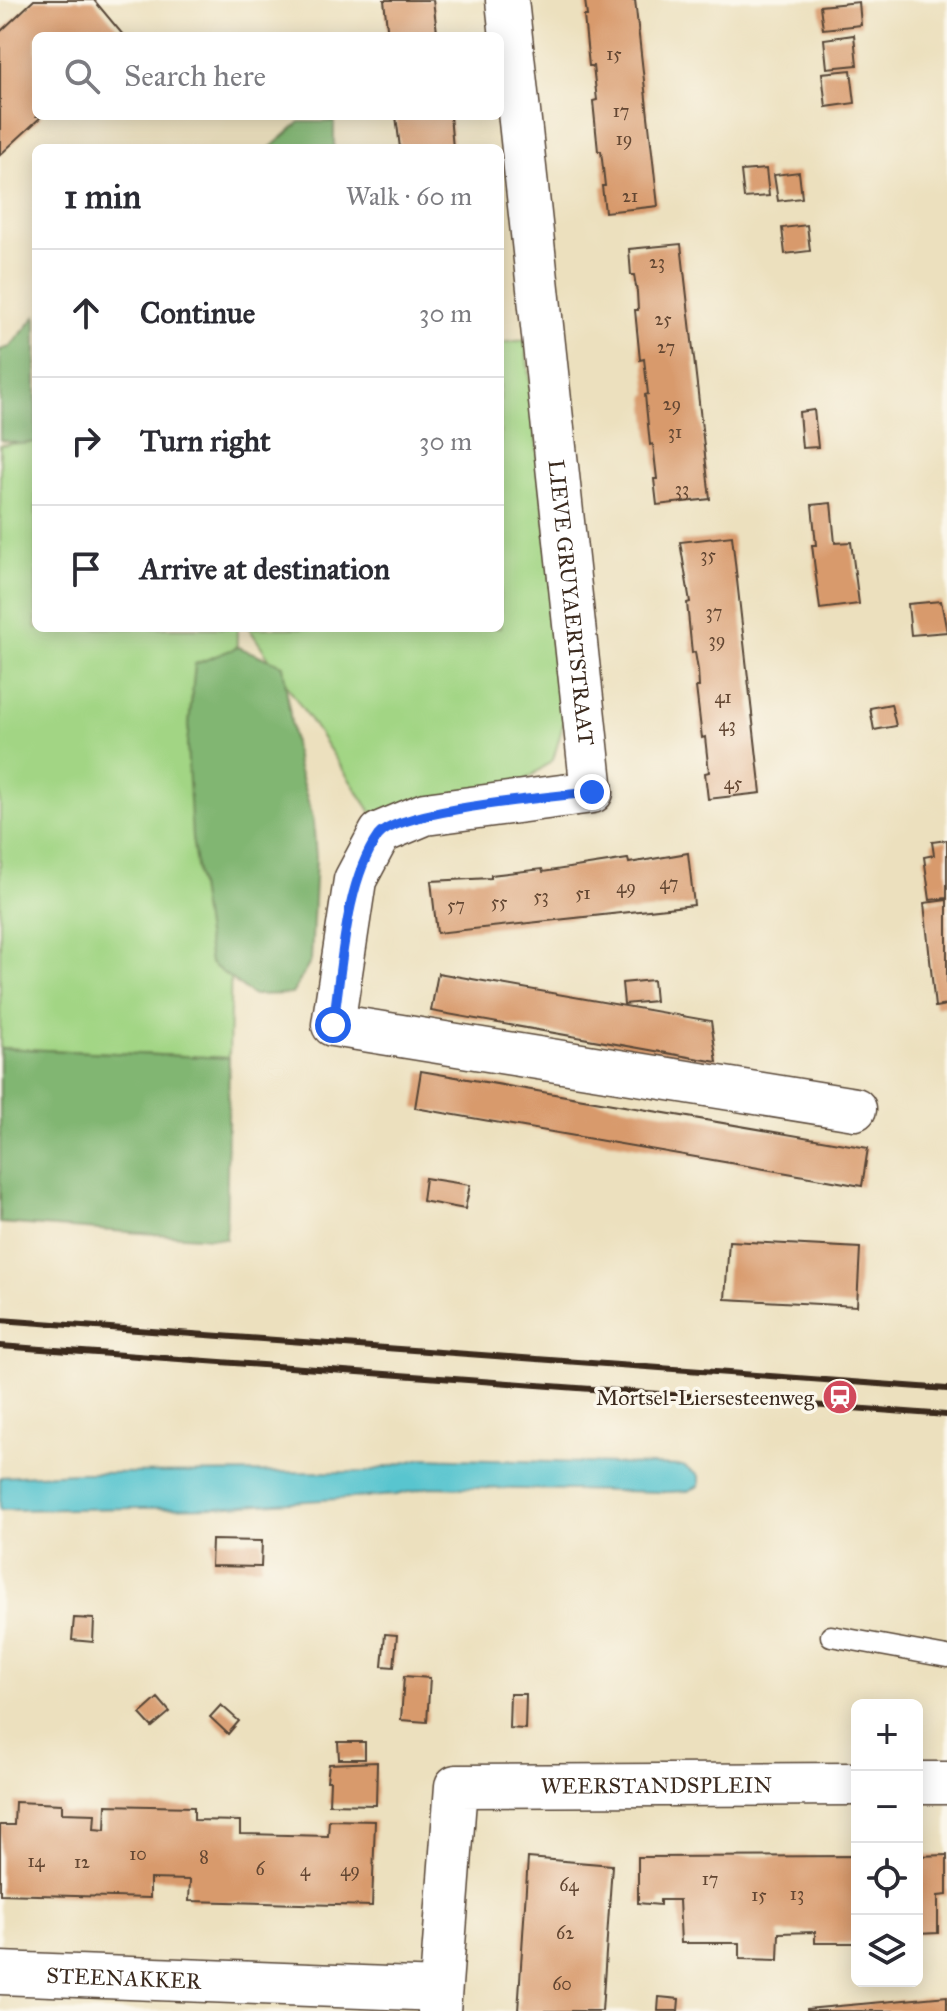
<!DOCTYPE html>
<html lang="en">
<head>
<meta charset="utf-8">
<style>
  :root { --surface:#fff; --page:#f7f7f7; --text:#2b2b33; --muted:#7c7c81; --line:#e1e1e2 }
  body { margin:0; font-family:"IM FELL Great Primer",serif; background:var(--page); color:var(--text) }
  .controls { position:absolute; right:24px; bottom:24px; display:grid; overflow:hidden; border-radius:12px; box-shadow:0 4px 20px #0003 }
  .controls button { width:72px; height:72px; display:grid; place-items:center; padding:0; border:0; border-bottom:2px solid var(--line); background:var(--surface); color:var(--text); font:40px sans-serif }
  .stop { position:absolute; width:24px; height:24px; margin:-18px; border:6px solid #2563eb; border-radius:50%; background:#fff }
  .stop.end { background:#2563eb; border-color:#fff; box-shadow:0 2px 8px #0008 }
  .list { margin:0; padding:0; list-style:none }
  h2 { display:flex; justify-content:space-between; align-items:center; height:104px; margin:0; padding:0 32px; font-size:34px }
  h2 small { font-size:26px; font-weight:400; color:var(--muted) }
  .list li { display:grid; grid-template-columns:52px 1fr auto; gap:24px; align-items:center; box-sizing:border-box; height:128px; padding:0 32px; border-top:2px solid var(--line) }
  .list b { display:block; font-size:30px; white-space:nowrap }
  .list em { font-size:26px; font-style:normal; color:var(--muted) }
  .icon { flex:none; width:44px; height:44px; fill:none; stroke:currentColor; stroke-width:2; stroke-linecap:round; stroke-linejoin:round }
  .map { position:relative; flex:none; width:947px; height:2011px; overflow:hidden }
  .search { position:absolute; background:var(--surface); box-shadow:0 4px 20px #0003; left:32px; top:32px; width:472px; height:88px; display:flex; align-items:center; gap:20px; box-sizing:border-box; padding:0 28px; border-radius:12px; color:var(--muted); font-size:30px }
  .panel { position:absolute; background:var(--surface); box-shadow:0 4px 20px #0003; left:32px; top:144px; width:472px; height:488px; border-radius:12px }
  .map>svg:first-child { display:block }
  .green { fill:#a2d584; stroke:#6e8051; stroke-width:2 }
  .forest { fill:#81b672; stroke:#5e7048; stroke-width:2 }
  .water { fill:#58c5cf; stroke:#4a7876; stroke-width:2 }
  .building { fill:#d89a6c }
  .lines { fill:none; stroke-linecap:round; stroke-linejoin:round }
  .lane-casing { stroke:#564536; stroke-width:23 }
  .street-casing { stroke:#564536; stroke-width:45 }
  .lane { stroke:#fff; stroke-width:20 }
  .street { stroke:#fff; stroke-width:42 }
  .rail { stroke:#3b2a1e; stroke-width:6 }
  .route { stroke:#2563eb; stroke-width:10 }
  .labels { text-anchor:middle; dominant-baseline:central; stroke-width:7; stroke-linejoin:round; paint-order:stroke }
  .number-label { font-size:18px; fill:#624632 }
  .street-label { font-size:22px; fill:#3b2a1e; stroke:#fbf7ec }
  .poi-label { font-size:22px; fill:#3b2a1e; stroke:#fbf7ec; text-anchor:end }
</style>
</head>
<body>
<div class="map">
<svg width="947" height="2011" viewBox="0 0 947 2011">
  <rect width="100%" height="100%" fill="#fbf7ec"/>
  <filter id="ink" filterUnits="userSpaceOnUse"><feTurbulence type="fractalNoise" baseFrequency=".0125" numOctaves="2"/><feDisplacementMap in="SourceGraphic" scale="16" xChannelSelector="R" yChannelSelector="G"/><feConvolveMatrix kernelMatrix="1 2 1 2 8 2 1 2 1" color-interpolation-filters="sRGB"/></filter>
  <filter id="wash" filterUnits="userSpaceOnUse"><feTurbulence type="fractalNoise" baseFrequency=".006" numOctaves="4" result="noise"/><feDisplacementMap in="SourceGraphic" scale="32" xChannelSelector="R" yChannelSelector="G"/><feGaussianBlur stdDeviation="1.8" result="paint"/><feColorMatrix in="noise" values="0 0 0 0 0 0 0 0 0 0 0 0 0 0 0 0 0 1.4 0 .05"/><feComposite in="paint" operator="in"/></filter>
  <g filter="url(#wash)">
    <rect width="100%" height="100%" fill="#ece0be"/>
    <!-- green -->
    <path class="green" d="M525,340L567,711L553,760L519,785L375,818L249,628H500V343Z
      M36,442V628H237L229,1058L0,1048V445Z"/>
    <!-- forest -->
    <path class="forest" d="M300,122H334V148H270Z
      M36,316V442L22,444L0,440V350L10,347Z
      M238,647L283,665L297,765L313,818L316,858L311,961L292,994L252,995L210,963L192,838L187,744L195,664Z
      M0,1048L229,1058L226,1239L0,1223Z"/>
    <!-- water -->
    <path class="water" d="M423,1458L683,1466L699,1476V1486L688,1491L666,1492L429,1487L396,1495L216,1507L0,1510V1477L76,1473L366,1472Z"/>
    <g id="blocks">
      <!-- building -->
      <path class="building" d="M34,0H94L124,36H36V116H42L0,155V32Z
        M384,0H433L437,32H440V36H388Z
        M585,0H635L658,206L605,212L602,186H605L603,168L601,151H598L593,101L597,100L593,66H589L584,16H587Z
        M859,2L861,25L823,29L820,6Z
        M854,35L857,65L827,68L824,39Z
        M851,70L855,103L826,107L822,73Z
        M396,116H450L453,148H400Z
        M766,169L769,196L744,198L741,171Z
        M799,172L802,198L778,201L774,175Z
        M807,225L810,251L785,254L782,228Z
        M681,244L710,499L657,505L654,479H657L653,444L650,445L645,395L648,394L644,359L640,360L635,310H638L637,292L634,275H631L629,249Z
        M814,410L818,447L802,448L799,412Z
        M831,503L835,543L851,542L859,604L820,609L812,545H816L812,505Z
        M732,536L761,793L708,799L705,773L709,772L707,755L705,737L702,738L696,687H699L698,670L695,652L692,653L687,603L690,602L680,542Z
        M941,601L947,632L911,635L908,604Z
        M891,704L896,726L874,730L870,708Z
        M947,840V898L930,900L924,857L934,855L932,842Z
        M688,853L694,905L437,933L431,881L491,878V875L542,869L543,872L628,859L629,863Z
        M947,900V1005L935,1007L924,903Z
        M438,973L711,1021L717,1062L431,1011Z
        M653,980L655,1001L624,1004L622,983Z
        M421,1071L868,1148L862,1186L415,1108Z
        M425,1178L470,1185L465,1209L422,1201Z
        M729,1241L860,1248L857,1306L725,1299Z
        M212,1540L262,1541L261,1567L211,1566Z
        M74,1618L94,1619L93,1642L72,1640Z
        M385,1634L397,1635L394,1667L382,1666Z
        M404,1676L430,1678L427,1722L401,1720Z
        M510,1694H526L525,1729L509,1728Z
        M158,1698L170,1712L152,1727L140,1714Z
        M221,1705L239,1721L228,1734L210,1717Z
        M338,1742H365V1759H339Z
        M377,1762L376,1805L329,1804L330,1781H327L329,1764Z
        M15,1802L62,1804V1813L95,1814L94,1829L105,1830L106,1805L194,1807V1820L240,1821V1834L328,1836L329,1820L375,1821L372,1906L189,1901L190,1880L150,1879V1898L0,1894V1825H14Z
        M947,1855V1895L938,1896V1933L917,1934V1856Z
        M857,1856V1943H815V1932L779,1933L778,1960L740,1959V1943H681L679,1900H660V1905L638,1903V1857Z
        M528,1858L612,1865L602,2011H518Z
        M947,1996V2011H807V2009Z
        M659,1997L679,1999L678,2011H658Z"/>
    </g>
  </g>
  <g filter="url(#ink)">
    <use href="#blocks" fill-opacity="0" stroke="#564536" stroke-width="2"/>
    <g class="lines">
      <defs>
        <path id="lane" d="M831,1636L947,1657"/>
        <g id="street">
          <path id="s1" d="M507,0L592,792L425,814L380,833L355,880L333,1025L855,1109"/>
          <path d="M917,1783H947"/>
          <path id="s2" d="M0,1973L440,1990"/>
          <path id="s3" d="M439,2011L456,1786L857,1784"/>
        </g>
      </defs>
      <!-- lane casing -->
      <use href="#lane" class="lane-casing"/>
      <!-- street casing -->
      <use href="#street" class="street-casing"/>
      <!-- lane -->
      <use href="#lane" class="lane"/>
      <!-- street -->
      <use href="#street" class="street"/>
      <!-- rail -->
      <path class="rail" d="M0,1320L947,1389
        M0,1346L947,1415"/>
    </g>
  </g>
  <g class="lines" filter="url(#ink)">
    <!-- route -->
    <path class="route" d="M333,1025C342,968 345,883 378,836C398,809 553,797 592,792"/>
  </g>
  <!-- icons -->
  <defs>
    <symbol id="station-disc" viewBox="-11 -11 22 22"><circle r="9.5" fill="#d1495b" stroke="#fbf7ec"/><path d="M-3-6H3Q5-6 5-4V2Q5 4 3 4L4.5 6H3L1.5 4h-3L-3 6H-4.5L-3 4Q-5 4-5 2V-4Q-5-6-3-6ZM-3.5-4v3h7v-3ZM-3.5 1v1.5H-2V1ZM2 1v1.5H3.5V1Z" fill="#fff"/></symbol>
  </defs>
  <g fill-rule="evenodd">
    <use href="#station-disc" x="820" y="1377" width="40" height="40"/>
  </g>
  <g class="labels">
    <!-- number labels -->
    <g class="number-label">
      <text x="614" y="54">15</text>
      <text x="621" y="111">17</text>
      <text x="624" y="139">19</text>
      <text x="630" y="196">21</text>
      <text x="657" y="262">23</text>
      <text x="663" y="319">25</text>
      <text x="666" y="347">27</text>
      <text x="672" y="404">29</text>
      <text x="675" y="432">31</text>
      <text x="682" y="489">33</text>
      <text x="708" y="555">35</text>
      <text x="714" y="612">37</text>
      <text x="717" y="640">39</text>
      <text x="723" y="697">41</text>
      <text x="727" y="725">43</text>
      <text x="733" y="783">45</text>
      <text x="669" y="883">47</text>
      <text x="626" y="887">49</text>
      <text x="583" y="893">51</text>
      <text x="541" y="896">53</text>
      <text x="499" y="902">55</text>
      <text x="456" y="905">57</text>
      <text x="138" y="1854">10</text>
      <text x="204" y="1857">8</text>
      <text x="36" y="1861">14</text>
      <text x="82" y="1862">12</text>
      <text x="260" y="1869">6</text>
      <text x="305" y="1870">4</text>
      <text x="350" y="1870">49</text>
      <text x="710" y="1879">17</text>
      <text x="569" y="1885">64</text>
      <text x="797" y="1894">13</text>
      <text x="759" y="1895">15</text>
      <text x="565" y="1933">62</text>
      <text x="562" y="1984">60</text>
    </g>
    <!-- street labels -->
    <g class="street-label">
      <text stroke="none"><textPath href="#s1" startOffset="606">LIEVE GRUYAERTSTRAAT</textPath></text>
      <text stroke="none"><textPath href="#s3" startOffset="426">WEERSTANDSPLEIN</textPath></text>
      <text stroke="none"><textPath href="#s2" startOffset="124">STEENAKKER</textPath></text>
    </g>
    <!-- poi labels -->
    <g class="poi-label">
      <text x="814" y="1397">Mortsel-Liersesteenweg</text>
    </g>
  </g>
</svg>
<div class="controls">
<button>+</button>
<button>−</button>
<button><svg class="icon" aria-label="locate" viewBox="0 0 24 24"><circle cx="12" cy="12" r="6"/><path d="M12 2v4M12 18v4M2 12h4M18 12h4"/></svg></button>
<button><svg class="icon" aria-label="layers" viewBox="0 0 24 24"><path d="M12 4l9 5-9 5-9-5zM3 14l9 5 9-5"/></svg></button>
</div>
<div class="stop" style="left:333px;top:1025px"></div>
<div class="stop end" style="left:592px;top:792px"></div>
<div class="search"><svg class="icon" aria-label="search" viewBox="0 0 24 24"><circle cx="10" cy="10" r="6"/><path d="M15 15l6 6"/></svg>Search here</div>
<section class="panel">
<h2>1 min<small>Walk · 60 m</small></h2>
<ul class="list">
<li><svg class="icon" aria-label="ahead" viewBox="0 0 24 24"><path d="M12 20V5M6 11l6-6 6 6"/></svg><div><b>Continue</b></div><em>30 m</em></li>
<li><svg class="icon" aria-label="right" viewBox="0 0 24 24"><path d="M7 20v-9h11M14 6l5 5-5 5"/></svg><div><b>Turn right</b></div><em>30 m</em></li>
<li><svg class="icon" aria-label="arrive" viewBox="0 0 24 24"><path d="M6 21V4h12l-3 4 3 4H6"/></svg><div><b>Arrive at destination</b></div></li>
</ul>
</section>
</div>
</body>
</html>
